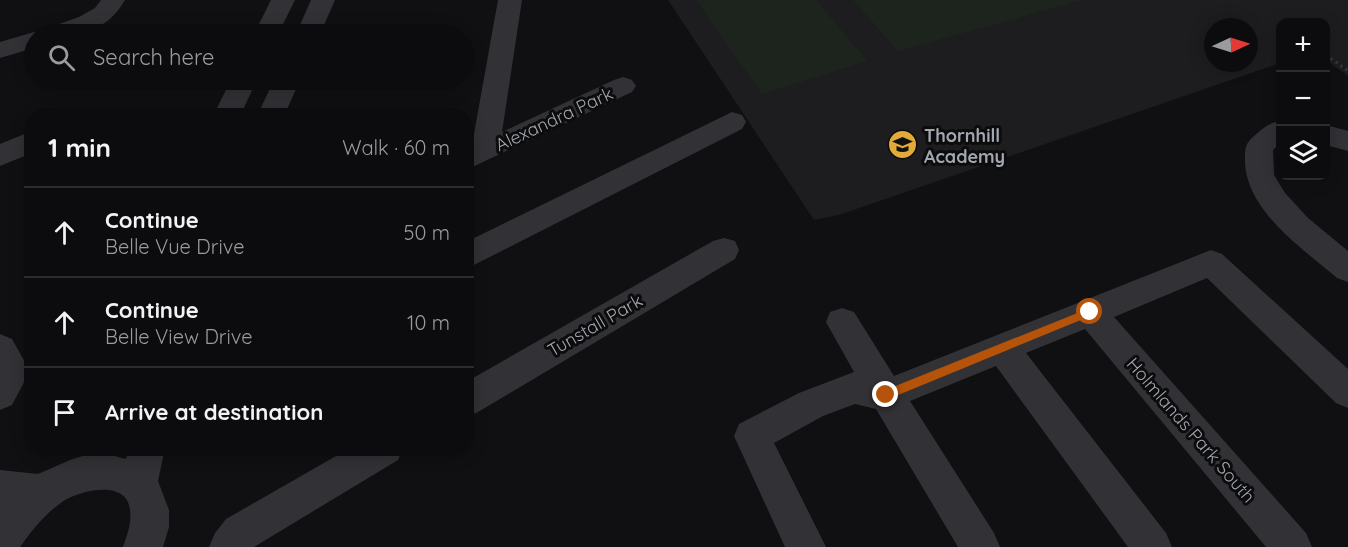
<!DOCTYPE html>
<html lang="en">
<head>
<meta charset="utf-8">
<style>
  :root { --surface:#0c0c0e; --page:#151517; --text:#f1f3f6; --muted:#9a9b9e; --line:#2c2c2e }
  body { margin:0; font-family:Quicksand,sans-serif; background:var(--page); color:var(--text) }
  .controls { position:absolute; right:18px; top:18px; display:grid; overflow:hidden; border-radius:12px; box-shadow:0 3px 15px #0003 }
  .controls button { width:54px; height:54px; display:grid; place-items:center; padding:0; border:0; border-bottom:2px solid var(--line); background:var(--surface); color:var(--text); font:30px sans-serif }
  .compass { position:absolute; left:1204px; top:18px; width:54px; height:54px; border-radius:50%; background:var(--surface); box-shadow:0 3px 15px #0003; rotate:86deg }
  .stop { position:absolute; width:18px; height:18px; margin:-14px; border:4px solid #b45309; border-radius:50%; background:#fff }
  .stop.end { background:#b45309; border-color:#fff; box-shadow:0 2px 6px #0008 }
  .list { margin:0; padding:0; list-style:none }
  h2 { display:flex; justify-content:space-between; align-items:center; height:78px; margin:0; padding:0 24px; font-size:26px }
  h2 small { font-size:20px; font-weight:400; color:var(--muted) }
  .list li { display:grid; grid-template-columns:39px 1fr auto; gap:18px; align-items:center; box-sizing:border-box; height:90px; padding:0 24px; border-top:2px solid var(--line) }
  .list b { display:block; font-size:22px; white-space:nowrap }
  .list p { margin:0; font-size:20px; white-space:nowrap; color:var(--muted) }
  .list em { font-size:20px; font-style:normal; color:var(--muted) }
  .icon { flex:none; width:33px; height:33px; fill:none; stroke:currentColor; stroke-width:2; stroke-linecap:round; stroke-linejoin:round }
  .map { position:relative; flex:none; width:1348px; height:547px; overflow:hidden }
  .search { position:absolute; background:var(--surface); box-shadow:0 3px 15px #0003; left:24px; top:24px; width:450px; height:66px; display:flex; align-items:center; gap:15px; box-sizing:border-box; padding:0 21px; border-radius:33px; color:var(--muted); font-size:22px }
  .panel { position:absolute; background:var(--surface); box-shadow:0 3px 15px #0003; left:24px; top:108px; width:450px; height:348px; border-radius:24px }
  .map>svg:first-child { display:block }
  .built { fill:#1d1d1f; fill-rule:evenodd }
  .green { fill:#1d241e }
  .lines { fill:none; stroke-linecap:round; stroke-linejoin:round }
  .path { stroke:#38393d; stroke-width:3; stroke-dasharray:2 4; stroke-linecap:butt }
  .minor { fill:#323236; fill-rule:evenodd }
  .route { fill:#b45309 }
  .labels { text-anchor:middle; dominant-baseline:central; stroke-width:6; stroke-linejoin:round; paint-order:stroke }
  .street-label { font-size:18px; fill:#a3a7b1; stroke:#0c0c0d }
  .poi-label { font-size:18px; font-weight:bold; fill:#a3a7b1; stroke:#0c0c0d; text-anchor:start }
</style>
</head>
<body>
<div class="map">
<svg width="1348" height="547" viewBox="0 0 1348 547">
  <rect width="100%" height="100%" fill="#101012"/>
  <!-- built -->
  <path class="built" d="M668,0H1348V76L1326,60V22H1280V63L842,214L814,220ZM1213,27H1249V63H1213Z"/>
  <!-- green -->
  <path class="green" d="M696,0H816L867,61L762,94Z
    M853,0H1082L898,51Z"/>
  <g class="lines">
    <!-- path -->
    <path class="path" d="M1326,55L1348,71"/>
    <!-- minor -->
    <path class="minor" d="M101,0H125C103,38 73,34 34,34V48L0,58V42L34,32L42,34L45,29L79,17L95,8Z
      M271,0H295L278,34H254Z
      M311,0H335L320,34H296Z
      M498,0H522L502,132L614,80L623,77L632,80L636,86L632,92L466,170V148L472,145Z
      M231,80H257L240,116H213Z
      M274,80H300L284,116H257Z
      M732,112L742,115L746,122L742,129L466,269V242Z
      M1280,121V143L1273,150L1274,175L1285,193L1308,218L1348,251V282L1337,278C1302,248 1243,209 1245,157C1245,148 1246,143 1253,137C1262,129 1268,123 1280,121Z
      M1326,125L1348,131V151L1326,145Z
      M32,131V153L0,166V144Z
      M724,238L735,241L739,250L735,259L478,412L466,417V382L713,241Z
      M1211,250L1222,254L1348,369V408L1336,403L1207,278L1114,317L1306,533L1312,547H1266L1085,329L1026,353L1166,533L1172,547H1128L996,366L910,401L994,533L1000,547H958L876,409L855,404L823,416L774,443L826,547H785L734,436L739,424L799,393L854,372L826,322L830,312L842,308L854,312L894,376Z
      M0,334L12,339L30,371L12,405L0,410Z
      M129,448H165L158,481L169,510V527L163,547H123C127,535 132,523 130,510C127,478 78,491 62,502C45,514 32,530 20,547H0V470L38,474L70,460L89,454H107L126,459Z
      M350,448H403L398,460L254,547H209L215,533L226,519Z"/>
  </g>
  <!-- route -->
  <path class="route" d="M1090,308L1095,312L1093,315L886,400L881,395L883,391Z"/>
  <!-- icons -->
  <defs>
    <symbol id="school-disc" viewBox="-11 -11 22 22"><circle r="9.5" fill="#e2aa38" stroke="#0c0c0d"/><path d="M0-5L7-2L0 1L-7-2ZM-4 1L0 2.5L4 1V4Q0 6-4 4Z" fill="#111"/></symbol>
  </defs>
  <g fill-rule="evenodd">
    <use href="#school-disc" x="886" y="128" width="33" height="33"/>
  </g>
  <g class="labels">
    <!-- street labels -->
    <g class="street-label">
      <text transform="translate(554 119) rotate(-25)">Alexandra Park</text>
      <text transform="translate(595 325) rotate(-30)">Tunstall Park</text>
      <text transform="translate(1191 430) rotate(49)">Holmlands Park South</text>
    </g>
    <!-- poi labels -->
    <g class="poi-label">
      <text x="924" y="135">Thornhill<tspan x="924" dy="21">Academy</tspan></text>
    </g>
  </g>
</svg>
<div class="controls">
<button>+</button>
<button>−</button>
<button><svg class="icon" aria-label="layers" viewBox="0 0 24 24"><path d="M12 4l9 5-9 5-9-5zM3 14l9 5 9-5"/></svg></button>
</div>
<svg class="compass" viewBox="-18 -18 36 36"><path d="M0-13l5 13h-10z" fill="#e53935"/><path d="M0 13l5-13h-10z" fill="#9a9b9e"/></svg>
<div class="stop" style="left:1090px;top:312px"></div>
<div class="stop end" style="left:886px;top:395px"></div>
<div class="search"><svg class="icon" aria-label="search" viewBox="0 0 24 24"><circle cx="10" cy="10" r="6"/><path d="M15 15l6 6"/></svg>Search here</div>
<section class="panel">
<h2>1 min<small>Walk · 60 m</small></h2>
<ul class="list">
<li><svg class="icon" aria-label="ahead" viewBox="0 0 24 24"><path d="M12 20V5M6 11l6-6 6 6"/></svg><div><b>Continue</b><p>Belle Vue Drive</p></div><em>50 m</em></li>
<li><svg class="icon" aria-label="ahead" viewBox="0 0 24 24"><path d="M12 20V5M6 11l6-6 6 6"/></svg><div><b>Continue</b><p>Belle View Drive</p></div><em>10 m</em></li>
<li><svg class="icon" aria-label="arrive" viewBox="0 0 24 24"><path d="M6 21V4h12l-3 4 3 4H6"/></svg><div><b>Arrive at destination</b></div></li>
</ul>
</section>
</div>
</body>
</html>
